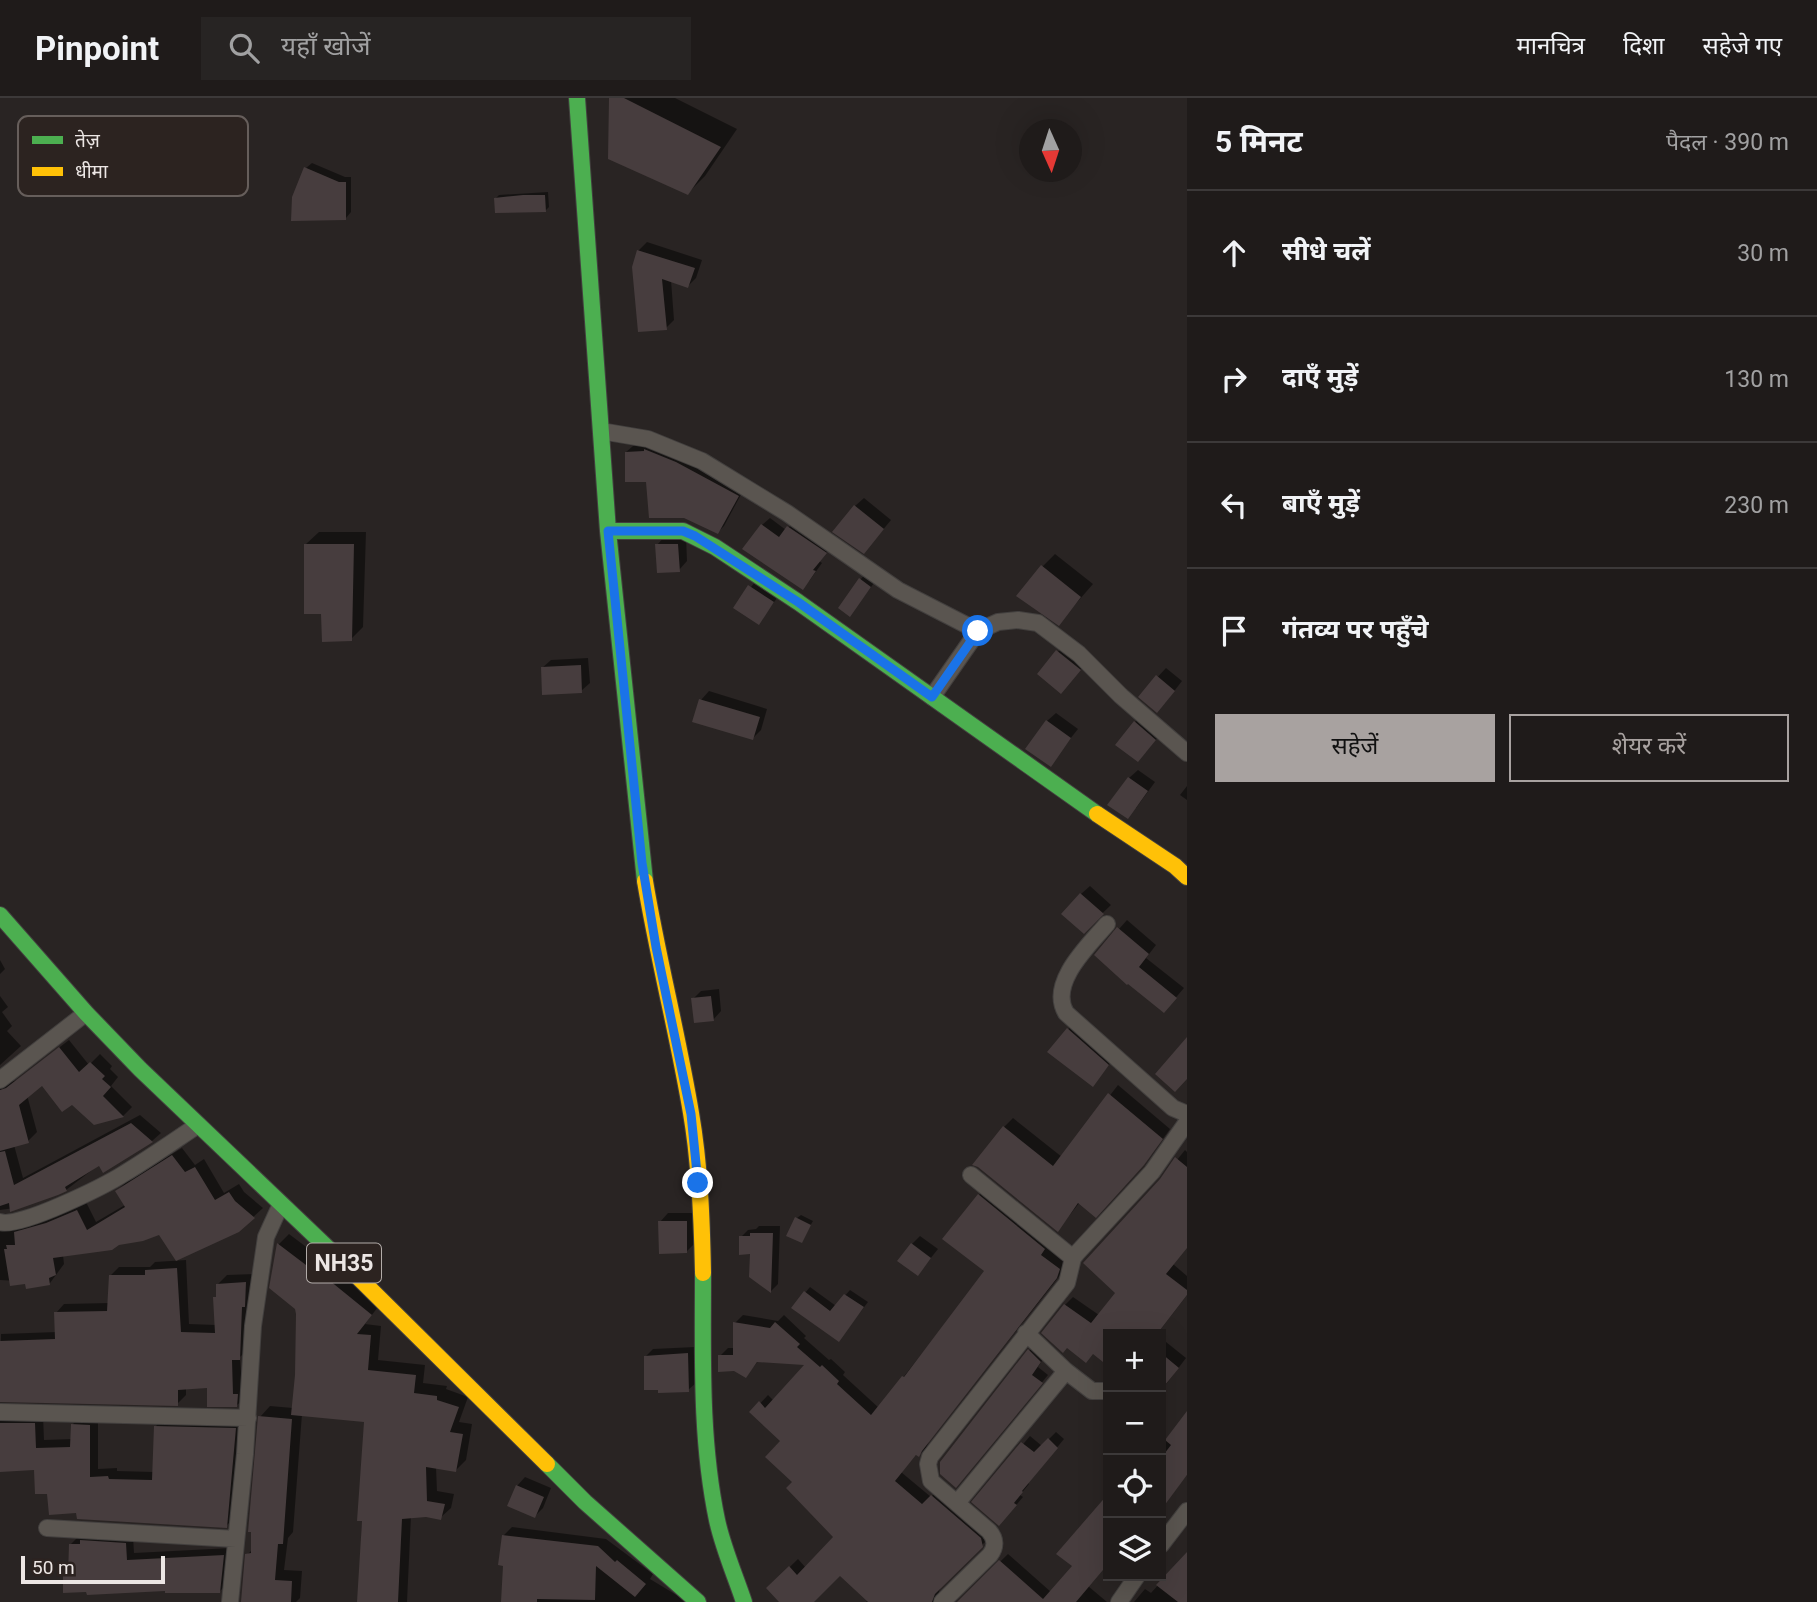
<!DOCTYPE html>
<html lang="hi">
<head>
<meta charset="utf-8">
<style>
  :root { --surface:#1f1b1a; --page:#272423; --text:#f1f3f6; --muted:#a1a1a2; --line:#3c3939; --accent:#a8a2a0 }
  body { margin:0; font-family:Roboto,"Noto Sans Devanagari",sans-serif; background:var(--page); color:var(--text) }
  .controls { position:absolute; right:21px; bottom:21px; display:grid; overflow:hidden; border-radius:0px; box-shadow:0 7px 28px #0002 }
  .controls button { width:63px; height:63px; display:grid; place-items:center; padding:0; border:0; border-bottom:2px solid var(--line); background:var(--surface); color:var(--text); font:35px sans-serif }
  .compass { position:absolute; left:1019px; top:21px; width:63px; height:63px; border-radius:50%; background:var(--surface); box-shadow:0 7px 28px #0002; rotate:177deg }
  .scale { position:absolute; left:21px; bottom:18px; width:144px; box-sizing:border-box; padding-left:7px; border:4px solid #ece6e4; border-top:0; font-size:19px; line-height:24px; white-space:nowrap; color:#ece6e4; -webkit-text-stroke:5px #2c2320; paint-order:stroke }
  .stop { position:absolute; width:21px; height:21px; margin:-16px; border:5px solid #1a73e8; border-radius:50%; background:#fff }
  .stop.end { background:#1a73e8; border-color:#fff; box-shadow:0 2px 7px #0008 }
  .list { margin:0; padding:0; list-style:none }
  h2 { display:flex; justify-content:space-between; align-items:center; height:91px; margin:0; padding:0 28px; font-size:30px }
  h2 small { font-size:23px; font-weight:400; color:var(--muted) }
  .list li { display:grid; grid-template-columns:46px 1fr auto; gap:21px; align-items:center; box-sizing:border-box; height:126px; padding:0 28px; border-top:2px solid var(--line) }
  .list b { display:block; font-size:26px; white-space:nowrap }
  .list em { font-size:23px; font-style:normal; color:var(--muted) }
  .actions { display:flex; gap:14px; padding:21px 28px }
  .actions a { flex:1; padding:16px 0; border:2px solid var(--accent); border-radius:0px; text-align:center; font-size:24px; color:var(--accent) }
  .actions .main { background:var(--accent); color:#111 }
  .icon { flex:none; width:38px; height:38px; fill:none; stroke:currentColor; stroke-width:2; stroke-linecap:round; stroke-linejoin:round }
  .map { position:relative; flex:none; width:1187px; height:1504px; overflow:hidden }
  header { display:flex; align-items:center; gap:42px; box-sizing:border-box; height:98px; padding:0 35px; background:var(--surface); border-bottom:2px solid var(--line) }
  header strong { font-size:33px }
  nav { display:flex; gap:38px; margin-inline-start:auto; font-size:24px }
  .search { width:490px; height:63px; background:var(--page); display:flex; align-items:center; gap:18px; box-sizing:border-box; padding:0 24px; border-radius:0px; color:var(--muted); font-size:26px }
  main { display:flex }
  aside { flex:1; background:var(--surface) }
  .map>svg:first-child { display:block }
  .shadow { fill:#0007 }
  .building { fill:#473d3e }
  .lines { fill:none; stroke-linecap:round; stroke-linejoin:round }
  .street-casing { stroke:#43403f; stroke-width:18 }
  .fast-casing { stroke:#43403f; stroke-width:18 }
  .slow-casing { stroke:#43403f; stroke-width:18 }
  .street { stroke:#5a5550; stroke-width:16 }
  .fast { stroke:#4caf50; stroke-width:16 }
  .slow { stroke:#ffc107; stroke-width:16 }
  .route { stroke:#1a73e8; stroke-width:9 }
  .labels { text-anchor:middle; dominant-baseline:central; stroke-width:5; stroke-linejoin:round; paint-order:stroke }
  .shield { fill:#2c2320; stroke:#b2aca9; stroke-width:2 }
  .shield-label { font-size:23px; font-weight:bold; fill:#ece6e4 }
  .key { fill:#2c2320; stroke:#665e5b; stroke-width:2 }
  .key-label { font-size:19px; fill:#ece6e4 }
</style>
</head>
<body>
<header>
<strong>Pinpoint</strong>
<div class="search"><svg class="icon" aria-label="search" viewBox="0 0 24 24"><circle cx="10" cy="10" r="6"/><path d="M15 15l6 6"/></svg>यहाँ खोजें</div>
<nav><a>मानचित्र</a><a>दिशा</a><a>सहेजे गए</a></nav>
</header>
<main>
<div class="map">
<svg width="1187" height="1504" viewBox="0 0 1187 1504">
  <rect width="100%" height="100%" fill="#292423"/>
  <!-- shadow -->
  <path class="shadow" d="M611,0H675L737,31L705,78L688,95Z
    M312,65L345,79H351V114L346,120L306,70Z
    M548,94L549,109L545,113L496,100L499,97Z
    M647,144L702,162L696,180L688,188L671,182L674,222L666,230L638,153Z
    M652,346L744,391L724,428L718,434L626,354L633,348Z
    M864,400L891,422L872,445L855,408Z
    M770,420L786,432L796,422L833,447L819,463L822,465L810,482L803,489L762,427Z
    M319,434H366L363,529L351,541L322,515L306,446Z
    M665,438H686L687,463L679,472L657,447Z
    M1055,456L1093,486L1059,525L1042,469Z
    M868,473L878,480L850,516L860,482Z
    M758,480L781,495L758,525L735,510Z
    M1066,545L1088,563L1069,585L1039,575Z
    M588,560L590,585L581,593L542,570L551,562Z
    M1166,570L1182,583L1165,605L1140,598Z
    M709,593L767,611L761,632L753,640L701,602Z
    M1056,615L1078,631L1050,666L1047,623Z
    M1144,616L1163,633L1146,654L1135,624Z
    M1138,672L1155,684L1136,710L1129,680Z
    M1187,688V702L1180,697Z
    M1090,788L1111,807L1084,833L1081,796Z
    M1127,822L1156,847L1146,860L1184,890L1172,904L1096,857Z
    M0,862L5,871L0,876Z
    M719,891L721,913L713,922L693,901L701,893Z
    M0,898L8,909L2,914L12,928L7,933L21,948L0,967Z
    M1076,922L1116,958L1093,987L1050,954Z
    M69,942L89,967L100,956L112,968L110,971L118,979L111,988L132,1009L123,1018L95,1025L72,1004L42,986L27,997L37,1034L28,1043L14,1047L23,1080L140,1017L161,1035L152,1043L104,1073L100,1066L66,1092L22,1109L0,1112V976L1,980L11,984L17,982Z
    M1118,987L1170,1031L1152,1056L1104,1108L1080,1104L1058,1132L1004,1029L1013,1020L1062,1059Z
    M182,1050L195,1067L204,1061L224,1095L239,1086L244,1094L263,1110L238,1133L160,1135L63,1157L64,1166L50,1185L0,1182V1118L86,1104L96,1124L125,1107L117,1093L126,1084Z
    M1185,1052L1187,1054V1149L1173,1166L1187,1178V1197L1157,1236H1108V1267L1094,1255L1065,1207L1073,1199L1099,1217L1117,1195L1161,1082Z
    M987,1089L1067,1163L1065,1171L929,1343L926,1350L919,1357L917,1356L901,1374L931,1399L940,1390L989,1440L942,1487L939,1493L943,1504H866L868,1502L840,1476L812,1504H781L768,1490L798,1461L806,1470L836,1439L794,1384L783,1343L752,1314L768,1297L774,1303L807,1266L759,1262L746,1278L720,1258L728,1250H735V1225L743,1217L778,1223L784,1217L806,1238L804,1240L829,1262L831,1261L845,1274L843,1277L879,1310L987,1173L979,1097Z
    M668,1115H694L695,1145L686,1154L660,1124Z
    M801,1117L813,1123L801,1143L797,1120Z
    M759,1128H780L778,1186L771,1193L751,1178L752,1155L741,1139L748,1132L756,1131Z
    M289,1136L381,1205L365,1226L381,1228L378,1262L425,1267L423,1285L447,1288L446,1291L468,1299L459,1324L472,1326L466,1362L456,1372L436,1369L437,1393L454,1396L451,1410L440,1420L427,1417L411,1418L407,1504H359L366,1322L302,1316L293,1434L288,1440L284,1472L302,1473L300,1500L296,1504H242L247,1457L253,1451L260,1319L270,1308L293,1310L298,1249L297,1210L271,1190L279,1146Z
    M920,1138L938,1151L918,1176L912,1146Z
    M186,1162L189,1226L216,1227L215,1200L218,1197V1186L227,1177L254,1176L248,1251L240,1259L242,1288L246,1299L237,1307L208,1288L186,1290V1297L177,1306L0,1302L1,1236L57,1234L56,1215L64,1206L109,1205L110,1178L119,1169H150L155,1164Z
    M810,1189L836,1208L850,1192L868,1204L839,1242L805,1195Z
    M1161,1240L1186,1260L1161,1293Z
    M1037,1245L1047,1255L1038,1269L1048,1277L963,1381L1029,1253Z
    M695,1249L696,1285L688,1292L646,1258L653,1251Z
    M0,1311L43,1317L44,1342L72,1341V1327L81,1318L98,1319V1371L117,1370V1373L154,1374L155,1329L164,1320L244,1322L235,1419L226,1428L78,1413L49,1394L36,1370L0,1371Z
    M1187,1315V1377L1161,1410V1348Z
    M1056,1334L1064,1341L1028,1385L1029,1386L1020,1397L1023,1399L1006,1419L974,1404L1030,1338L1042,1348Z
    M525,1379L551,1390L543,1410L535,1418L517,1388Z
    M1108,1399V1465L1088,1488L1107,1504H959L1008,1456L1051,1494L1075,1467L1080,1432Z
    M512,1429L606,1441L653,1476L650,1481L688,1504H503L504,1437Z
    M133,1438L134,1455L231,1450L227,1486L220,1493L167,1491L64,1479L69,1474L70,1447L78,1439Z
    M1187,1455V1504H1134L1145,1491L1151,1495Z"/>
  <!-- building -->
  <path class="building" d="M609,0H624L721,49L688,97L608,61Z
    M304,69L339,84H346V122L291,123L292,99Z
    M523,97H545L546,114L495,115L494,100Z
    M637,152L695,170L688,190L662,181L667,232L638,234L632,169Z
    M644,351L676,364L739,398L718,436L684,420H649L646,384H625V354L644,353Z
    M854,407L884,431L864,456L832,434Z
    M761,426L779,439L787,428L827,455L813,472L816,473L803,492L742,451Z
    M304,446H354L352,543L322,544L321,516H304Z
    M655,446H678L680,474L657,475Z
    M1041,467L1081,499L1059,528L1016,498Z
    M859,480L871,489L850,519L838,510Z
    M748,487L774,504L759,527L733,510Z
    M1056,552L1081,572L1061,596L1037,576Z
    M581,567L582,595L542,597L541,569Z
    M1156,577L1175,593L1157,615L1138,599Z
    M699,601L760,619L753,642L692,624Z
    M1046,622L1071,640L1051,669L1025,651Z
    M1134,623L1156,642L1138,664L1115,647Z
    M1128,679L1148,693L1128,721L1107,707Z
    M1080,795L1104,816L1084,836L1061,816Z
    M1117,829L1149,856L1139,869L1177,900L1164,915L1128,886L1127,887L1094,857Z
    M711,898L714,923L694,925L691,900Z
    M1067,930L1109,967L1093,989L1047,954Z
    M1187,939V981L1175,994L1155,976Z
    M59,949L79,974L90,964L105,978L102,981L111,989L103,998L124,1019L94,1027L72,1007L62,1014L42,988L19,1007L29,1045L0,1053V992L6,990Z
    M1108,995L1163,1041L1144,1067L1096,1120L1078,1105L1058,1134L978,1069L972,1067L1003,1028L1053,1068Z
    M131,1025L153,1044L103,1075L99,1068L65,1089L67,1093L58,1097L10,1114L9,1105L0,1108V1054L5,1053L14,1087Z
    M172,1057L185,1074L195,1069L215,1102L229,1094L235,1103L255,1120L239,1134L176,1163L159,1137L143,1143L119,1147L112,1152L53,1160L56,1177L49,1180L50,1187L26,1191L25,1186L10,1188L4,1151H7L6,1147H15L14,1134L46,1125L77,1112L87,1132L125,1109L115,1093Z
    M1175,1059L1187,1069V1150L1166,1176L1187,1192V1197L1157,1236H1108V1268L1093,1256L1086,1265L1067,1250L1063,1255L1041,1235L1064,1206L1091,1225L1115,1195L1083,1165L1160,1081Z
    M978,1096L1045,1151L1041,1157L1060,1171L1057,1180L922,1353L919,1359L916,1357L895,1383L922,1406L931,1397L981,1440L983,1449L935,1496L932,1504H868L840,1478L814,1504H779L766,1490L789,1468L797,1477L833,1439L786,1390L792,1384L765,1359L780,1343L749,1314L759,1303L765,1310L804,1267L757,1264L746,1280L734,1273L718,1274V1257H733V1224L770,1230L775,1224L800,1246L797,1249L820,1269L822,1267L839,1283L837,1286L871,1317L902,1278L904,1279L984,1173L942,1141Z
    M795,1119L811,1127L802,1145L786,1138Z
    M658,1123H687V1155L659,1156Z
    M750,1135H773L771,1195L749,1179L750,1156L739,1157V1138H750Z
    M277,1145L306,1167L308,1165L372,1217L357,1236L371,1237L368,1272L416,1277L414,1295L437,1298V1302L459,1309L450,1334L463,1336L456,1374L426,1369L427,1403L445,1406L441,1422L426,1419L402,1421L398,1504H357L362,1423H357L364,1324L291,1317L295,1277L296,1216L295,1211L269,1190Z
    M911,1145L931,1160L918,1178L897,1163Z
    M177,1170L181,1234L215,1235L213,1199H216V1186L246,1184L245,1209H242L240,1262H232L233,1296H238L237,1309H207V1290L178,1292V1308L0,1304V1243L55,1241L54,1214L107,1213L109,1177H145V1172Z
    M804,1193L830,1213L844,1196L864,1209L839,1244L791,1210Z
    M1028,1251L1041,1264L1032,1277L1043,1285L956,1390L940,1376V1364Z
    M688,1255L689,1294L658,1295V1292H644V1258Z
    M1161,1255L1179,1270L1161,1292Z
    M1187,1313V1377L1161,1412V1360L1171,1347L1165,1342Z
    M258,1318L292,1321L283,1446H278L275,1482L292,1483L291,1504H241L245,1456L251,1455V1434H248Z
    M0,1325H35L36,1350L70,1349L71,1326L90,1327V1379L108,1378L109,1381L152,1382L154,1328L236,1330L227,1430L77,1421L76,1415L49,1417L47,1396H35L34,1372L0,1374Z
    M1048,1340L1058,1350L1022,1393L1023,1394L1014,1405L1017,1407L999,1428L971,1404L1021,1344L1034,1354Z
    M516,1387L544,1399L535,1420L507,1408Z
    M1108,1396V1466L1076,1504H957L999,1462L1043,1501L1072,1468L1056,1456Z
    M502,1437L598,1448L615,1464L617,1462L646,1486L635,1499L596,1468L595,1502L537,1501V1504H501L503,1468L498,1467Z
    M80,1442L126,1445L127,1462L224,1457L220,1495H165V1493L87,1497L86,1494L63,1495V1478H68L69,1446H80Z
    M1187,1454V1504H1178L1156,1487Z"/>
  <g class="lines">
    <defs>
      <path id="street" d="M601,333L648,341L702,363L787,415L898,492L978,533
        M932,599L978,533L998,524L1018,522L1038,525L1079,556L1121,598L1187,655
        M1107,826C1089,847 1048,885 1066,915L1173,1010L1187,1016
        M0,982L86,915
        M971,1077L1073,1160
        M0,1124C19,1131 106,1087 125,1075C150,1060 174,1043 198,1027
        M1026,1235L1066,1273L1092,1293H1108
        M0,1314L248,1320
        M957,1405L1066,1273
        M47,1430L236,1441
        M1161,1447L1187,1413
        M230,1504L245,1356L253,1228L266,1139L281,1106
        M942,1504L990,1457C996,1449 996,1441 989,1433L931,1383L928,1366L930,1359L1067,1185L1073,1160L1077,1155L1152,1074L1187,1024
        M1119,1504L1137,1478"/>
      <path id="fast" d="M577,0L608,433L645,783
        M608,433H683L715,449L798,504L1097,716
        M0,817L86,915L140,971L357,1178
        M703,1175C703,1258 700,1341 717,1422C723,1450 735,1477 744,1504
        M547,1366L585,1404L698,1504"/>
      <path id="slow" d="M1097,716L1175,768L1187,779
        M645,783C658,861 678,937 691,1015C700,1067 702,1122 703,1175
        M357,1178L547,1366"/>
    </defs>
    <!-- street casing -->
    <use href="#street" class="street-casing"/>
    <!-- fast casing -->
    <use href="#fast" class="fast-casing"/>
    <!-- slow casing -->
    <use href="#slow" class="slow-casing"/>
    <!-- street -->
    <use href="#street" class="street"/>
    <!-- fast -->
    <use href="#fast" class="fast"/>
    <!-- slow -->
    <use href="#slow" class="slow"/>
  </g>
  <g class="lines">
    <!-- route -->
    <path class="route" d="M698,1085L691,1016L656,849L642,765L608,433H683L695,438L798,504L932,599L978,533"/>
  </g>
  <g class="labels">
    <!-- shield labels -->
    <rect class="shield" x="307" y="1145.5" width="74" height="39" rx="5"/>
    <g class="shield-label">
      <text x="344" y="1165">NH35</text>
    </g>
  </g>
  <!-- legend -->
  <rect x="18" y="18" width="230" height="80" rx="10" class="key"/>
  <rect x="32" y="38" width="31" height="8" fill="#4caf50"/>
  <rect x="32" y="69" width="31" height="9" fill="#ffc107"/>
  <g class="key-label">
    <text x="75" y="49">तेज़</text>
    <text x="75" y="80">धीमा</text>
  </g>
</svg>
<div class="controls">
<button>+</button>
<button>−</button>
<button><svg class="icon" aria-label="locate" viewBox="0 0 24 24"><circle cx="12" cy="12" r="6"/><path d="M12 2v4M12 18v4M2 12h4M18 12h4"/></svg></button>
<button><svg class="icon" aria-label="layers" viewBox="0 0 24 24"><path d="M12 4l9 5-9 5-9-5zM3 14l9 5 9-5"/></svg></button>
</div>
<svg class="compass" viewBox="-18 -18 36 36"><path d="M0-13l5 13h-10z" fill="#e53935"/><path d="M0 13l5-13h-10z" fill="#a1a1a2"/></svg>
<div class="scale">50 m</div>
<div class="stop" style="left:978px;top:533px"></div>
<div class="stop end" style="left:698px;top:1085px"></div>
</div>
<aside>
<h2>5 मिनट<small>पैदल · 390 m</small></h2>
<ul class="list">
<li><svg class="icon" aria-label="ahead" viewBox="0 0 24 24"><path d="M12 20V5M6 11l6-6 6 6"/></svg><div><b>सीधे चलें</b></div><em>30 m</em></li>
<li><svg class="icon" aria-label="right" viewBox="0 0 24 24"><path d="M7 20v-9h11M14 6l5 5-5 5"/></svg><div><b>दाएँ मुड़ें</b></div><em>130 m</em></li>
<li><svg class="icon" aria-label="left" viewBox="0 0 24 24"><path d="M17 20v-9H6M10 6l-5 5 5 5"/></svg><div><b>बाएँ मुड़ें</b></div><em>230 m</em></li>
<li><svg class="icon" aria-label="arrive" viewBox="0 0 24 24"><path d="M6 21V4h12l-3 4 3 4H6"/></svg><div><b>गंतव्य पर पहुँचे</b></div></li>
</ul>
<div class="actions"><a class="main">सहेजें</a><a>शेयर करें</a></div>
</aside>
</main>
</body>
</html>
